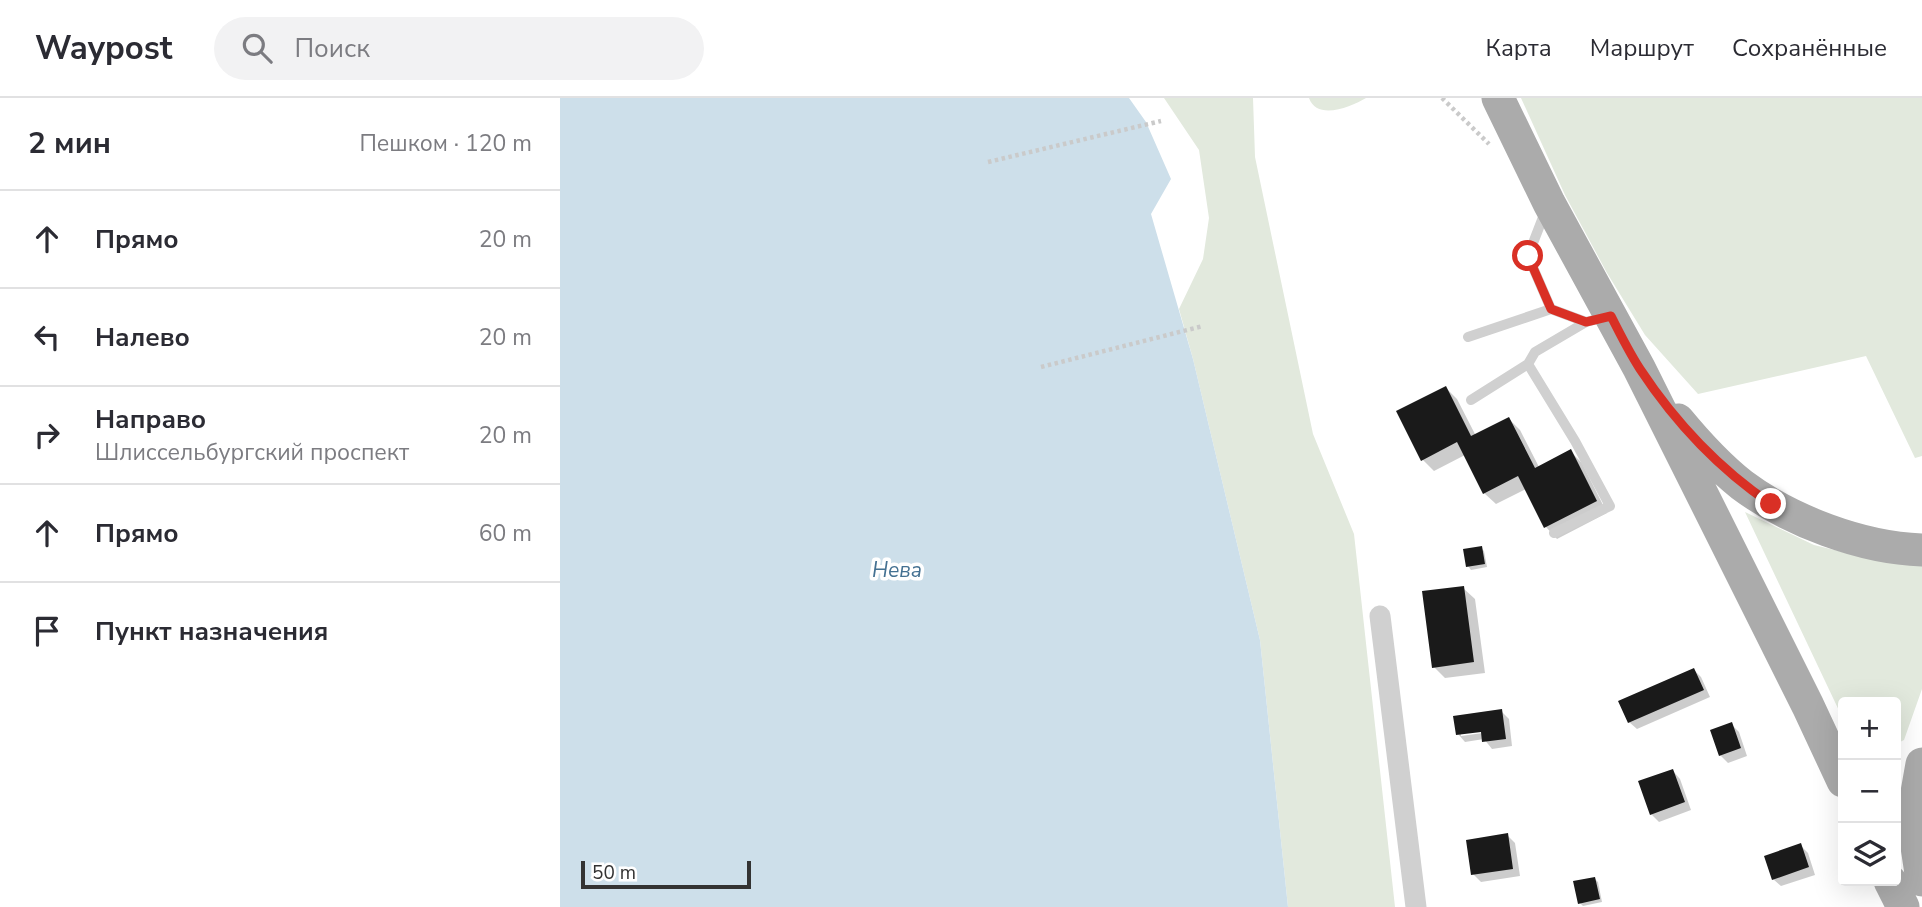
<!DOCTYPE html>
<html lang="ru">
<head>
<meta charset="utf-8">
<style>
  :root { --surface:#fff; --page:#f2f2f3; --text:#2b2b33; --muted:#7c7c81; --line:#e1e1e2 }
  body { margin:0; font-family:"Nunito Sans",sans-serif; background:var(--page); color:var(--text) }
  .controls { position:absolute; right:21px; bottom:21px; display:grid; overflow:hidden; border-radius:7px; box-shadow:0 7px 28px #0002 }
  .controls button { width:63px; height:63px; display:grid; place-items:center; padding:0; border:0; border-bottom:2px solid var(--line); background:var(--surface); color:var(--text); font:35px sans-serif }
  .scale { position:absolute; left:21px; bottom:18px; width:170px; box-sizing:border-box; padding-left:7px; border:4px solid #333; border-top:0; font-size:19px; line-height:24px; white-space:nowrap; color:#333; -webkit-text-stroke:5px #fff; paint-order:stroke }
  .stop { position:absolute; width:21px; height:21px; margin:-16px; border:5px solid #d93025; border-radius:50%; background:#fff }
  .stop.end { background:#d93025; border-color:#fff; box-shadow:0 2px 7px #0008 }
  .list { margin:0; padding:0; list-style:none }
  h2 { display:flex; justify-content:space-between; align-items:center; height:91px; margin:0; padding:0 28px; font-size:30px }
  h2 small { font-size:23px; font-weight:400; color:var(--muted) }
  .list li { display:grid; grid-template-columns:46px 1fr auto; gap:21px; align-items:center; box-sizing:border-box; height:98px; padding:0 28px; border-top:2px solid var(--line) }
  .list b { display:block; font-size:26px; white-space:nowrap }
  .list p { margin:0; font-size:23px; white-space:nowrap; color:var(--muted) }
  .list em { font-size:23px; font-style:normal; color:var(--muted) }
  .icon { flex:none; width:38px; height:38px; fill:none; stroke:currentColor; stroke-width:2; stroke-linecap:round; stroke-linejoin:round }
  .map { position:relative; flex:none; width:1362px; height:809px; overflow:hidden }
  header { display:flex; align-items:center; gap:42px; box-sizing:border-box; height:98px; padding:0 35px; background:var(--surface); border-bottom:2px solid var(--line) }
  header strong { font-size:33px }
  nav { display:flex; gap:38px; margin-inline-start:auto; font-size:24px }
  .search { width:490px; height:63px; background:var(--page); display:flex; align-items:center; gap:18px; box-sizing:border-box; padding:0 24px; border-radius:38px; color:var(--muted); font-size:26px }
  main { display:flex }
  aside { flex:1; background:var(--surface) }
  .map>svg:first-child { display:block }
  .green { fill:#e2e9dd }
  .water { fill:#cddfea }
  .shadow { fill:#0003; fill-rule:evenodd }
  .building { fill:#1a1a1a }
  .lines { fill:none; stroke-linecap:round; stroke-linejoin:round }
  .path { stroke:#cacaca; stroke-width:4.5; stroke-dasharray:3.5 3.5; stroke-linecap:butt }
  .service { stroke:#d0d0d0; stroke-width:10 }
  .minor { stroke:#d0d0d0; stroke-width:21 }
  .primary { stroke:#ababab; stroke-width:33 }
  .route { stroke:#d93025; stroke-width:9 }
  .labels { text-anchor:middle; dominant-baseline:central; stroke-width:7; stroke-linejoin:round; paint-order:stroke }
  .water-label { font-size:21px; font-style:italic; fill:#447192; stroke:#fff }
</style>
</head>
<body>
<header>
<strong>Waypost</strong>
<div class="search"><svg class="icon" aria-label="search" viewBox="0 0 24 24"><circle cx="10" cy="10" r="6"/><path d="M15 15l6 6"/></svg>Поиск</div>
<nav><a>Карта</a><a>Маршрут</a><a>Сохранённые</a></nav>
</header>
<main>
<aside>
<h2>2 мин<small>Пешком · 120 m</small></h2>
<ul class="list">
<li><svg class="icon" aria-label="ahead" viewBox="0 0 24 24"><path d="M12 20V5M6 11l6-6 6 6"/></svg><div><b>Прямо</b></div><em>20 m</em></li>
<li><svg class="icon" aria-label="left" viewBox="0 0 24 24"><path d="M17 20v-9H6M10 6l-5 5 5 5"/></svg><div><b>Налево</b></div><em>20 m</em></li>
<li><svg class="icon" aria-label="right" viewBox="0 0 24 24"><path d="M7 20v-9h11M14 6l5 5-5 5"/></svg><div><b>Направо</b><p>Шлиссельбургский проспект</p></div><em>20 m</em></li>
<li><svg class="icon" aria-label="ahead" viewBox="0 0 24 24"><path d="M12 20V5M6 11l6-6 6 6"/></svg><div><b>Прямо</b></div><em>60 m</em></li>
<li><svg class="icon" aria-label="arrive" viewBox="0 0 24 24"><path d="M6 21V4h12l-3 4 3 4H6"/></svg><div><b>Пункт назначения</b></div></li>
</ul>
</aside>
<div class="map">
<svg width="1362" height="809" viewBox="0 0 1362 809">
  <rect width="100%" height="100%" fill="#fff"/>
  <!-- green -->
  <path class="green" d="M604,0H693L695,59L753,336L794,436L835,809H728L700,542L633,261L619,211L643,161L649,120L639,52Z
    M749,0H806C791,9 757,23 749,0Z
    M961,0H1362V358L1355,360L1306,258L1138,296L1085,237L1047,175L1005,97Z
    M1185,414L1254,447L1316,462L1362,467V591L1344,642L1336,646V604H1283V621Z"/>
  <!-- water -->
  <path class="water" d="M0,0H569L586,24L611,81L591,116L633,261L700,542L728,809H0Z"/>
  <!-- shadow -->
  <path class="shadow" d="M886,290L897,301L916,338L949,321L960,332L979,369L1011,354L1022,365L1047,415L997,441L986,429L966,391L936,406L924,395L905,357L874,373L862,361Z
    M921,450L924,453L927,469L911,472L908,468Z
    M903,490L915,501L925,575L885,580L874,569Z
    M1134,572L1141,579L1150,599L1077,631L1069,624Z
    M941,613L949,621L952,648L932,651L924,641L905,644L898,636ZM929,631L930,634L901,638V634Z
    M1171,626L1179,634L1187,658L1168,665L1160,657Z
    M1113,673L1120,681L1131,712L1099,724L1091,716Z
    M947,737L955,745L960,778L921,784L913,776Z
    M1240,747L1248,755L1255,777L1221,788L1213,781Z
    M1035,781L1038,784L1042,804L1023,808L1020,805Z"/>
  <!-- building -->
  <path class="building" d="M886,288L911,338L949,319L975,370L1011,351L1037,403L984,430L958,378L923,396L897,344L861,363L836,313Z
    M922,448L925,466L906,469L903,451Z
    M904,488L914,564L872,570L862,493Z
    M1134,570L1144,592L1068,625L1058,603Z
    M942,611L946,641L922,644L921,634L896,637L893,618Z
    M1172,624L1181,650L1159,658L1150,632Z
    M1113,671L1125,704L1090,717L1078,683Z
    M948,735L953,771L911,777L906,742Z
    M1241,745L1249,769L1212,782L1204,758Z
    M1035,779L1040,801L1018,806L1013,783Z"/>
  <g class="lines">
    <!-- path -->
    <path class="path" d="M882,0L929,46
      M428,64L601,23
      M481,269L643,228"/>
    <!-- service -->
    <path class="service" d="M985,114L968,158L991,211L1026,224L1046,219
      M908,239L991,211
      M968,266L1015,343L1050,408L994,435
      M911,302L968,266L975,254L1026,224"/>
    <!-- minor -->
    <path class="minor" d="M820,518L856,809"/>
    <!-- primary -->
    <path class="primary" d="M938,0L989,105L1079,270L1248,608L1283,683
      M1118,322C1137,345 1158,368 1182,387C1230,423 1302,450 1362,452
      M1362,666L1356,700V742L1362,782
      M1330,783L1343,809"/>
  </g>
  <g class="lines">
    <!-- route -->
    <path class="route" d="M968,158L991,211L1026,224L1051,218C1060,236 1069,254 1080,271C1115,324 1158,370 1211,406"/>
  </g>
  <g class="labels">
    <!-- water labels -->
    <g class="water-label">
      <text x="337" y="472">Нева</text>
    </g>
  </g>
</svg>
<div class="controls">
<button>+</button>
<button>−</button>
<button><svg class="icon" aria-label="layers" viewBox="0 0 24 24"><path d="M12 4l9 5-9 5-9-5zM3 14l9 5 9-5"/></svg></button>
</div>
<div class="scale">50 m</div>
<div class="stop" style="left:968px;top:158px"></div>
<div class="stop end" style="left:1211px;top:406px"></div>
</div>
</main>
</body>
</html>
